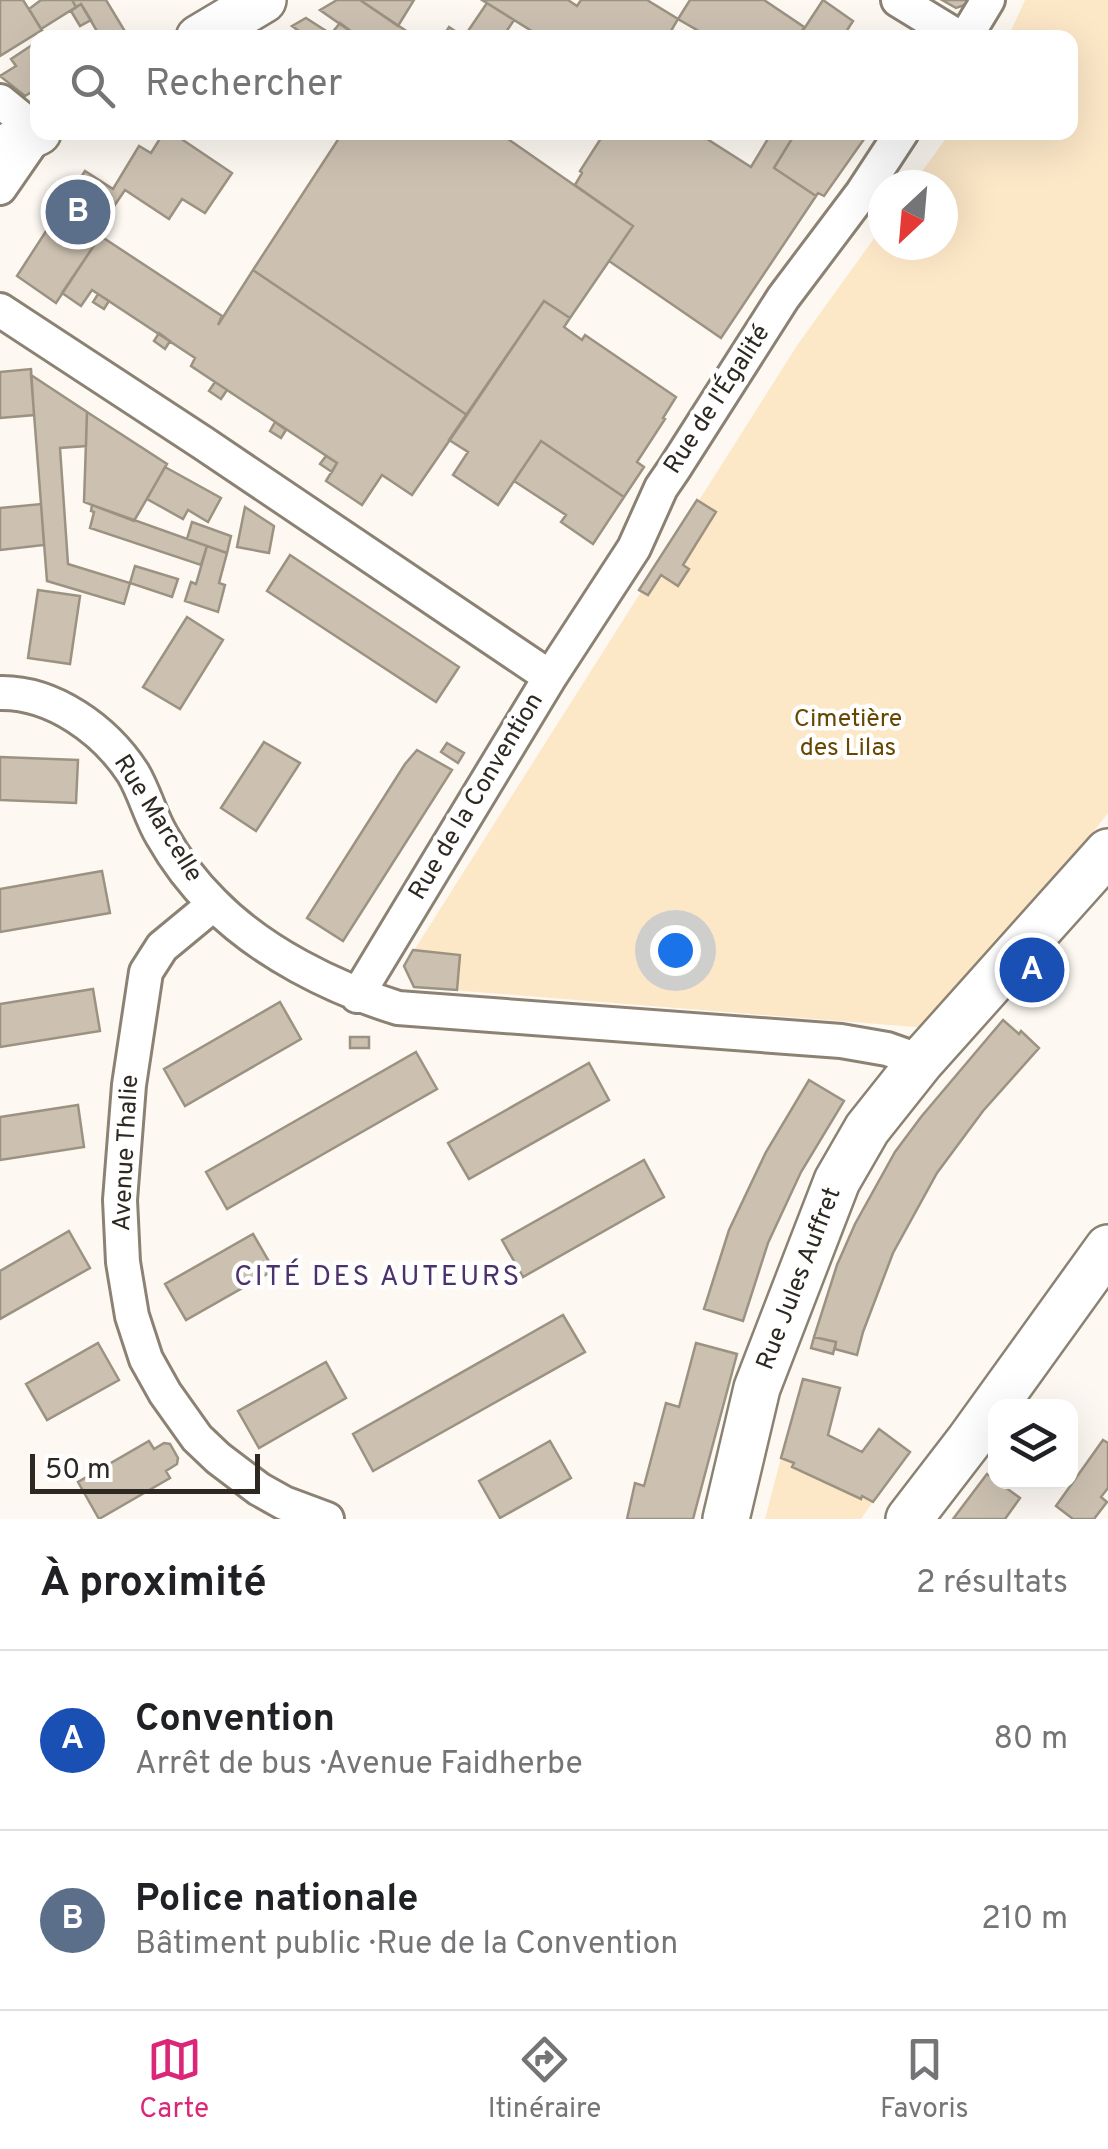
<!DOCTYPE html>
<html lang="fr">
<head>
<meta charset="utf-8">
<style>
  :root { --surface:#fff; --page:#f6f6f6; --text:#202124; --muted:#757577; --line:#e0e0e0; --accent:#db2777 }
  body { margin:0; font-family:Overpass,sans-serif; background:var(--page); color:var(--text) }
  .controls { position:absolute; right:30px; bottom:30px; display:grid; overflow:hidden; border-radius:20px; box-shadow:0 10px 40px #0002 }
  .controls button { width:90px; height:90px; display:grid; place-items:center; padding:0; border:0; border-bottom:2px solid var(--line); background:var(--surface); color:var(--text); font:50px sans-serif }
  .compass { position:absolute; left:868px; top:170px; width:90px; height:90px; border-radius:50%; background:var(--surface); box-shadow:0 10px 40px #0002; rotate:206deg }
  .scale { position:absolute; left:30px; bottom:25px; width:230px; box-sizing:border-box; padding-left:10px; border:5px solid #2d2922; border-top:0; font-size:28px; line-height:35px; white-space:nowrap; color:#2d2922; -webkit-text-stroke:8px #fff; paint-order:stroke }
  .you { position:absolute; left:675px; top:950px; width:35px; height:35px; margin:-25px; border:8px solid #fff; border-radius:50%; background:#1a73e8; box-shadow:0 0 0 15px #1a73e833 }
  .badge { display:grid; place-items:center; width:65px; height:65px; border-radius:50%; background:var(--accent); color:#fff; font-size:32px; font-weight:700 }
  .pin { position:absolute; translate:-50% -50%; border:5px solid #fff; box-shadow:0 2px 10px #0006 }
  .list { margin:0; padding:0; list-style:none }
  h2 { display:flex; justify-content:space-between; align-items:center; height:130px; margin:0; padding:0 40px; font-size:42px }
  h2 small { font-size:32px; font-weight:400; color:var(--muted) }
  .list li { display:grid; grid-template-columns:65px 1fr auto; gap:30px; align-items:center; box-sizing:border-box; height:180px; padding:0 40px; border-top:2px solid var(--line) }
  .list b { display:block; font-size:38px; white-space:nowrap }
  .list p { margin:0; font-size:32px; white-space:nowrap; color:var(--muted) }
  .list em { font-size:32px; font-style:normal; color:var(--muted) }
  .icon { flex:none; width:55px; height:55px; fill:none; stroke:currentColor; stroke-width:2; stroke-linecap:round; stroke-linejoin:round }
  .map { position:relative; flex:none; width:1108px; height:1519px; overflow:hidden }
  .search { position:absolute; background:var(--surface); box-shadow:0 10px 40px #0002; left:30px; right:30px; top:30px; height:110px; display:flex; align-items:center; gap:25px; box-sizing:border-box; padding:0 35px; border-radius:20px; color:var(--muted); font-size:38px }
  .sheet { height:490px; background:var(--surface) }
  nav { display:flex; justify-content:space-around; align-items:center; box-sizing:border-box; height:140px; border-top:2px solid var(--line); background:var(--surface); font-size:28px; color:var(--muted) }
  nav a { display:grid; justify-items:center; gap:5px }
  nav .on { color:var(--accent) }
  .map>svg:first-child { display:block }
  .green { fill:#fce7c7 }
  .building { fill:#ccc1b1; stroke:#9c9282; stroke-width:2.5 }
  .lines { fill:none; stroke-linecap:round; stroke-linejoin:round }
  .street-casing { stroke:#8b8273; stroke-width:38 }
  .secondary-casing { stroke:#8b8273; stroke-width:50 }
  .street { stroke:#fff; stroke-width:32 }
  .secondary { stroke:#fff; stroke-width:45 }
  .labels { text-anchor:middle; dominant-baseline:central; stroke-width:9; stroke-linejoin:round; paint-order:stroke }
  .street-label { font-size:25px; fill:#2d2922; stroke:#fff }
  .park-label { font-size:25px; fill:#674701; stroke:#fff }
  .neighbourhood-label { font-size:28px; letter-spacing:2.5px; fill:#4c326d; stroke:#fff }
</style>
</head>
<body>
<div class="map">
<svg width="1108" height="1519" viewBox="0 0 1108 1519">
  <rect width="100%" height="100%" fill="#fdf9f2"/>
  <!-- green -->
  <path class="green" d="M1025,0H1108V813L1024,920L928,1028L414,987L404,966L798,344L883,226V245H943V185H912L950,133L1070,132V38L1008,37Z
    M781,1458L794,1463L793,1467L860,1499L862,1496L873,1502L861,1519H765Z"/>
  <!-- building -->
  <path class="building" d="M0,0H23L42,30L0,56Z
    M41,0H72L76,7L41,29L29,9Z
    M72,0H106L129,38H101L81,4L76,7Z
    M337,0H360L408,32L404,38H360L320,10Z
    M360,0H414L398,26Z
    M482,0H568L577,6L581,0H647L678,19L667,38H543Z
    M690,0H764L804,27L798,38H711L678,19Z
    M823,0L853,21L842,38H798Z
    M942,0H980L956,8Z
    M487,3L514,20L502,38H442L449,27L464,37Z
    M81,4L91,20L80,26L71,11Z
    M306,18L331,34L340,23L360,38H309L292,26Z
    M38,41V88L25,96L0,76L16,66L11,59Z
    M164,132H171L232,173L205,213L182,199L169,219L125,190L93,237L97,241L56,303L17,276L85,171L113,189L139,146L151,153Z
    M343,132H498L633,226L570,318L544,301L467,415L253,270Z
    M605,132H696L751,167L772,132H796L774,168L816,196L721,338L609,261L633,226L575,185L582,173L580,171Z
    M796,132H869L824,196L818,193L816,196L774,168Z
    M96,233L222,316L218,325L253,270L467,415L412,495L382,475L362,505L326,481L337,463L191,366L195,358L92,290L81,306L62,293L97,241L93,237Z
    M98,294L109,301L104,309L93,302Z
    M544,301L570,318L564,327L582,340L585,335L676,397L663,418L665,419L637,462L644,467L624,497L541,441L498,505L453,475L468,452L449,440Z
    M159,333L170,341L165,349L154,341Z
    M31,369L34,415L0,418V372Z
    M31,375L87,412L86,446L60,448L68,564L130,583L124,604L47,581Z
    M215,382L227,390L221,399L209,391Z
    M87,412L167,464L134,521L84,502Z
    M275,422L286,430L281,438L270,431Z
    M541,441L624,497L593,544L561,522L566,515L514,481Z
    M326,456L337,463L332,472L320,464Z
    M165,467L221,498L208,522L188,510L183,519L147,499Z
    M697,500L716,512L683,565L689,569L678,586L661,575L648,595L639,590Z
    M41,504L44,545L0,550V508Z
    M92,505L207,546L201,565L90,528L94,512L91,511Z
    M245,507L274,526L269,553L237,547Z
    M192,522L231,536L227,553L187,539Z
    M207,546L227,553L219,583L225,585L218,612L185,601L191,582L196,584Z
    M290,555L459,667L436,702L267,591Z
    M135,566L178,579L172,597L130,583Z
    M38,590L80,596L70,664L28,658Z
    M187,617L223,640L180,709L143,687Z
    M264,742L300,763L256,831L221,808Z
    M447,743L464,753L458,763L441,752Z
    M417,750L452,770L343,941L307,918L405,764Z
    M0,757L78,760L76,803L0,800Z
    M102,871L110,913L0,932V889Z
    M413,950L460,955L457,990L414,987L404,966Z
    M93,989L100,1031L0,1047V1004Z
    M280,1002L301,1039L185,1106L164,1069Z
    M1003,1020L1019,1034L1021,1031L1039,1048L983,1111L937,1173L893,1253L863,1332L857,1355L835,1349L836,1342L814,1337L837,1265L855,1224L895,1152L921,1117Z
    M350,1037H369V1048H350Z
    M416,1052L437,1089L227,1209L206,1172Z
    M589,1063L609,1100L469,1179L448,1143Z
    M809,1080L844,1101L801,1172L768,1243L743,1321L704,1309L729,1230L766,1152Z
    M78,1105L84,1147L0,1160V1117Z
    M644,1160L664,1197L523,1277L502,1240Z
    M69,1231L90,1268L0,1319V1271Z
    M253,1234L274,1270L186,1320L165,1284Z
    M563,1315L585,1352L373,1471L353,1434Z
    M814,1337L836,1342L833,1354L811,1348Z
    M98,1343L119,1380L47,1420L26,1384Z
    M696,1343L737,1354L693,1519H627L635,1483L644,1486L666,1403L679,1407Z
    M326,1362L346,1398L259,1448L238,1411Z
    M803,1379L840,1388L828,1435L862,1452L879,1429L910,1452L873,1502L862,1496L861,1499L792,1467L794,1463L781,1458Z
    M1103,1440L1108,1443V1488L1101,1497L1107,1502L1094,1519H1073L1056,1506Z
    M149,1441L154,1449L164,1443L170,1444L178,1458L177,1464L166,1471L170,1478L99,1519L78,1482Z
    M550,1441L571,1478L500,1518L479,1481Z
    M987,1474L1020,1498L1005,1519H953Z"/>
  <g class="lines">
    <defs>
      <path id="street" d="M898,0L960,38
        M965,38L988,0
        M0,101L38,132
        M0,188L38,133
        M0,310L203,443L550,677
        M0,693C53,692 105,730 133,773C145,793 150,816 162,836C175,859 194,884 213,903C261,952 333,988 398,1008L841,1041L887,1049L921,1061
        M214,904L162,947L146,972L129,1085L120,1200L123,1262L132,1316L146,1359L165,1393L197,1438L218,1458L259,1489L284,1503L327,1519
        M357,996L550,677L634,548L661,488L674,469L783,298L862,193L902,132"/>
      <path id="secondary" d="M199,38L263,0
        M0,150L38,132
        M726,1519L757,1388L837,1181L867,1129L921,1061L1108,852
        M909,1519L969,1441L1108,1248"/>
    </defs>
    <!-- street casing -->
    <use href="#street" class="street-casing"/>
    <!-- secondary casing -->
    <use href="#secondary" class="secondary-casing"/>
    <!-- street -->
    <use href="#street" class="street"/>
    <!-- secondary -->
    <use href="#secondary" class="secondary"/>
  </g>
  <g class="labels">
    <!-- street labels -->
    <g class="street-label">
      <text transform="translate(718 400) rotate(-57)">Rue de l'Égalité</text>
      <text transform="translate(477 797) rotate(-59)">Rue de la Convention</text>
      <text transform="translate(157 819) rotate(58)">Rue Marcelle</text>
      <text transform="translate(127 1153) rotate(-87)">Avenue Thalie</text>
      <text transform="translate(800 1279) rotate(-69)">Rue Jules Auffret</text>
    </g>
    <!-- park labels -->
    <g class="park-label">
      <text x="848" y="720">Cimetière<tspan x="848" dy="29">des Lilas</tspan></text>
    </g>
    <!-- neighbourhood labels -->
    <g class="neighbourhood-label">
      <text x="378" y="1278">CITÉ DES AUTEURS</text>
    </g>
  </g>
</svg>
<div class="controls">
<button><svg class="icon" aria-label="layers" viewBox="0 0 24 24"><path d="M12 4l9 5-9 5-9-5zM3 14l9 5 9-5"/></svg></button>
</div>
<svg class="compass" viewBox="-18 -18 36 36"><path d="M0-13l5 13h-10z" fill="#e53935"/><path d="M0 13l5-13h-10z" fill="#757577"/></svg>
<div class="scale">50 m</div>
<div class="you"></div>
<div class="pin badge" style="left:1032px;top:970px;background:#1a4fb4">A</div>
<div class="pin badge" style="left:78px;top:212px;background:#5c6f8a">B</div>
<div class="search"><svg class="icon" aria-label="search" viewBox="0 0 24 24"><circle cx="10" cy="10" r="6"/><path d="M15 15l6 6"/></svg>Rechercher</div>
</div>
<section class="sheet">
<h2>À proximité<small>2 résultats</small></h2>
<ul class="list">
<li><span class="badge" style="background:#1a4fb4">A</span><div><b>Convention</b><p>Arrêt de bus · Avenue Faidherbe</p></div><em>80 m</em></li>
<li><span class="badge" style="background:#5c6f8a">B</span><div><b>Police nationale</b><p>Bâtiment public · Rue de la Convention</p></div><em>210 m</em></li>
</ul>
</section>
<nav>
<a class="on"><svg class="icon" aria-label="map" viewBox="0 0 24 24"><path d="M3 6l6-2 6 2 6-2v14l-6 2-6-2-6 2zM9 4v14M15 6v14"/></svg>Carte</a>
<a><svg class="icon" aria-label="directions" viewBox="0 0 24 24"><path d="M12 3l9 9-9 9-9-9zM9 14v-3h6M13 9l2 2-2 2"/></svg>Itinéraire</a>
<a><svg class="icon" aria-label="saved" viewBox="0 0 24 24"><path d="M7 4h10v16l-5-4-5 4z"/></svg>Favoris</a>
</nav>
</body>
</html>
